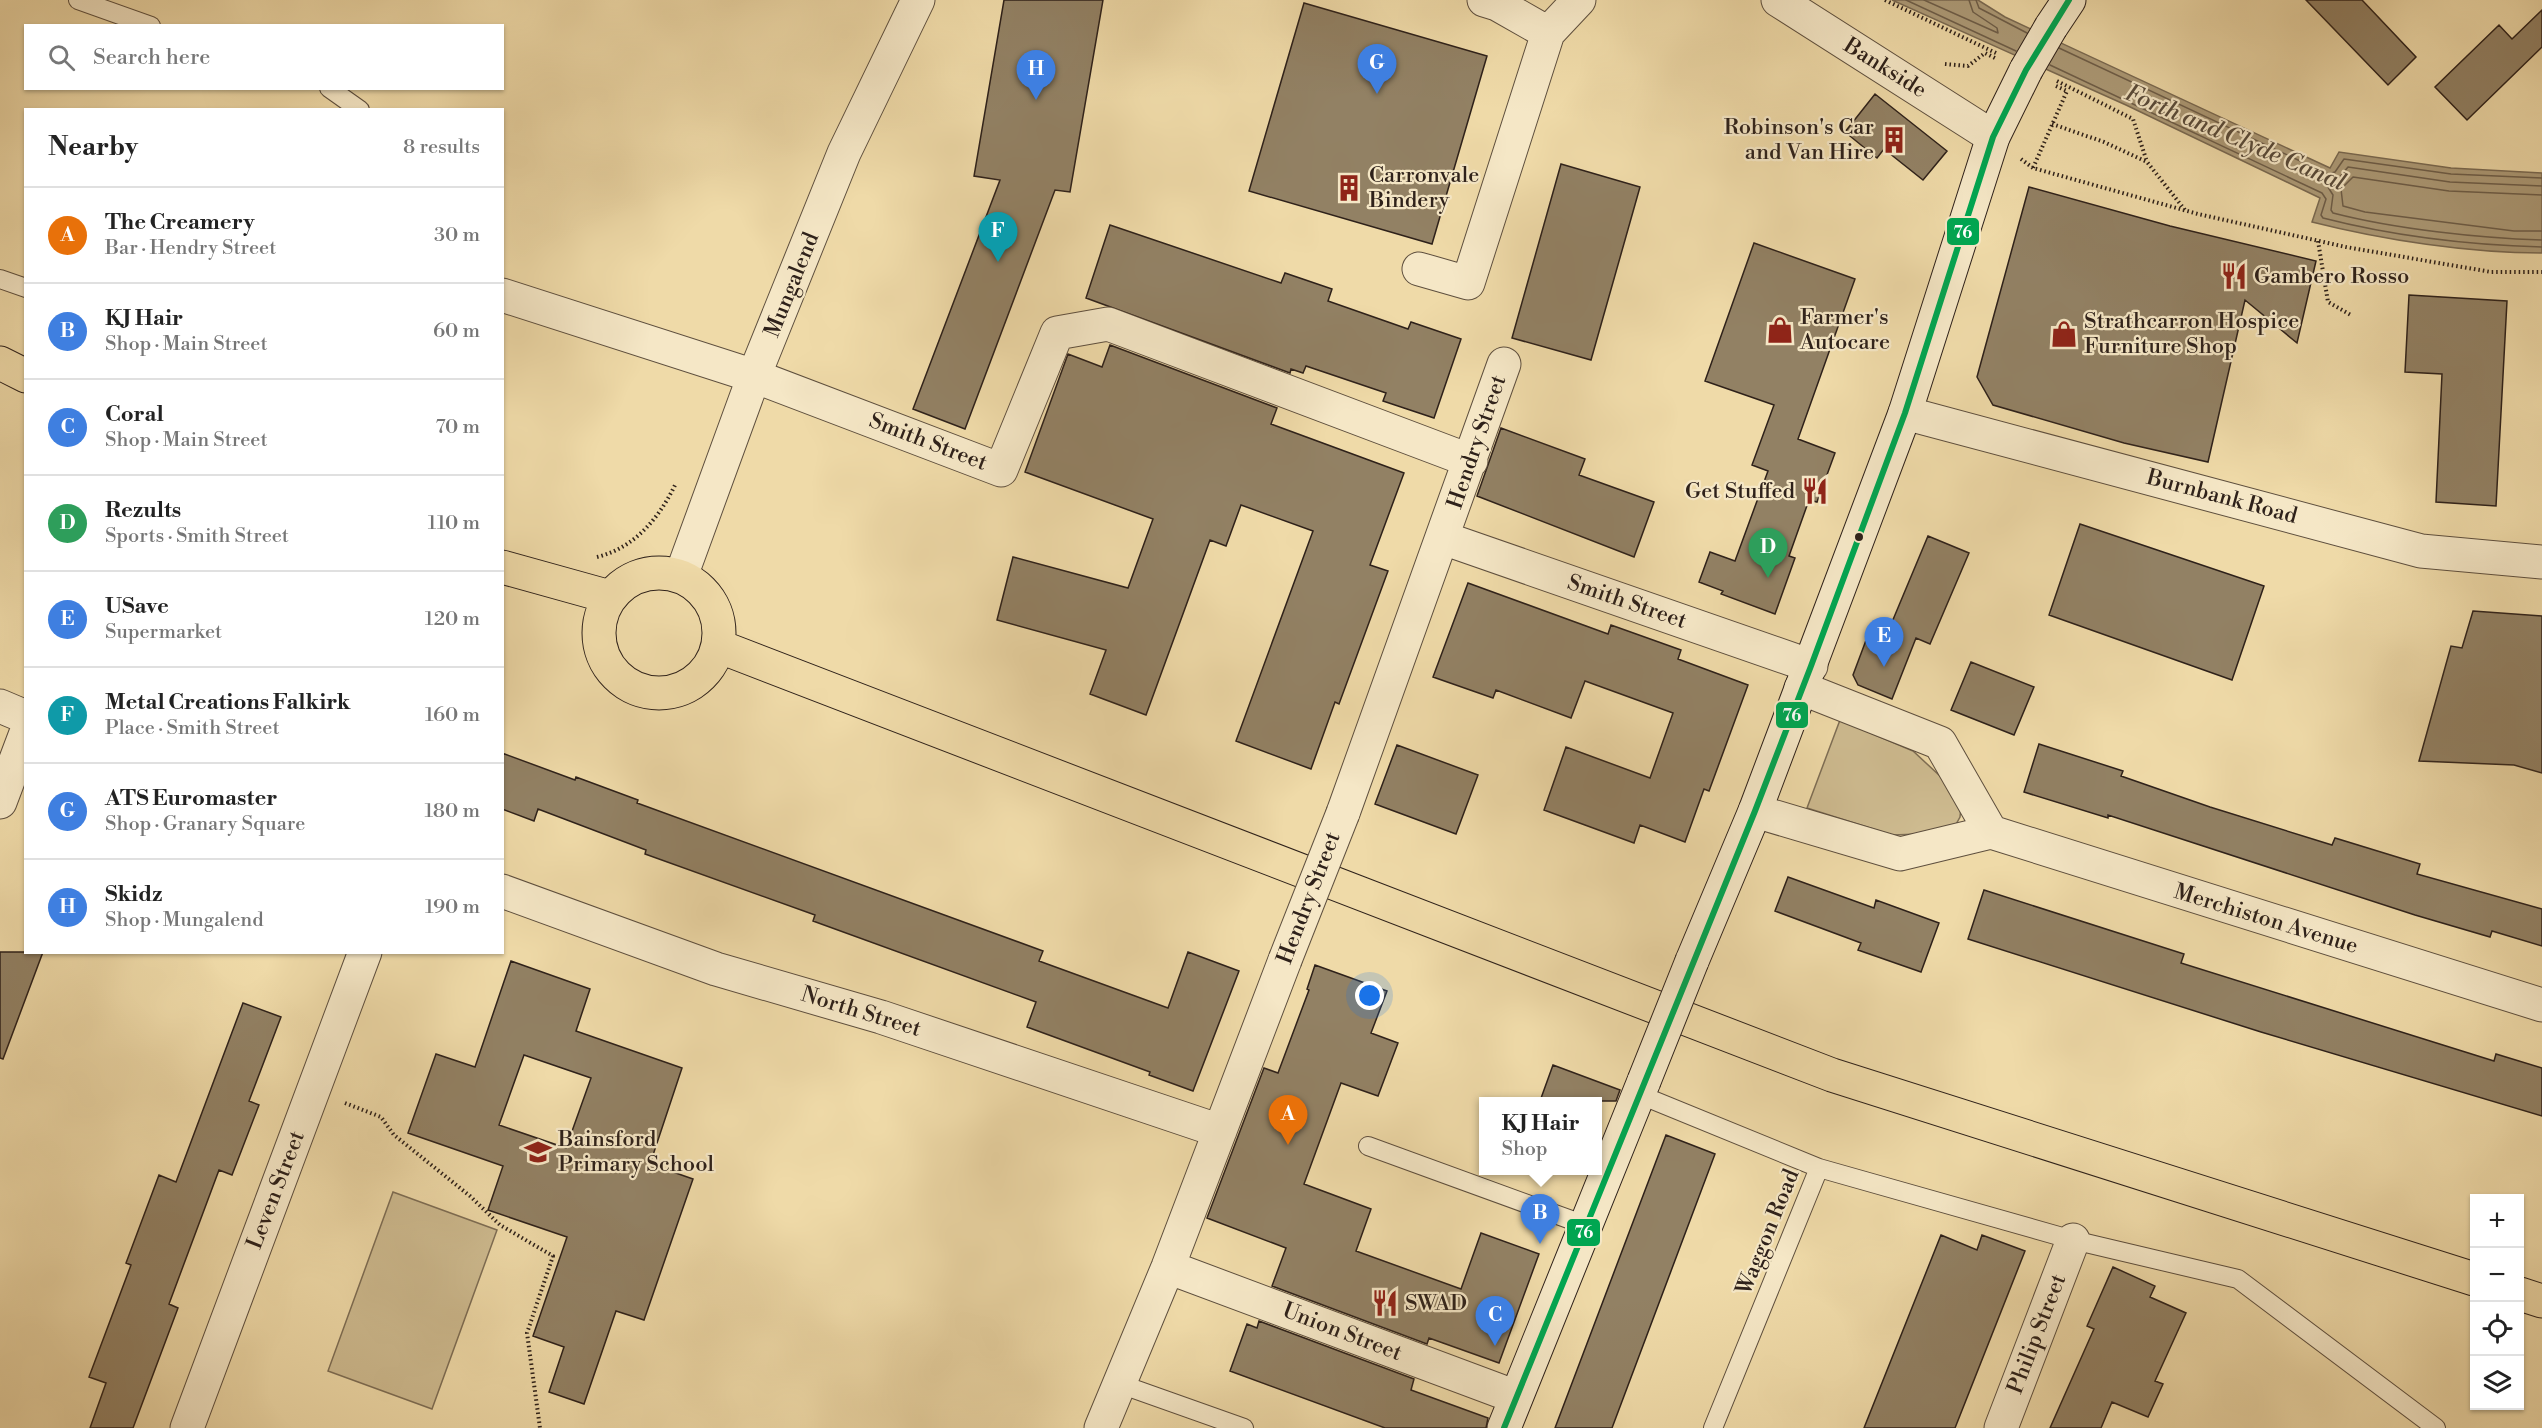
<!DOCTYPE html>
<html lang="en">
<head>
<meta charset="utf-8">
<style>
  :root { --surface:#fff; --page:#f2f2f2; --text:#222; --muted:#767676; --line:#e0e0e0; --accent:#b45309 }
  body { margin:0; font-family:"Libre Bodoni",serif; background:var(--page); color:var(--text) }
  .controls { position:absolute; right:18px; bottom:18px; display:grid; overflow:hidden; border-radius:0px; box-shadow:0 2px 4px #0004 }
  .controls button { width:54px; height:54px; display:grid; place-items:center; padding:0; border:0; border-bottom:2px solid var(--line); background:var(--surface); color:var(--text); font:30px sans-serif }
  .you { position:absolute; left:1370px; top:996px; width:21px; height:21px; margin:-15px; border:4px solid #fff; border-radius:50%; background:#1a73e8; box-shadow:0 0 0 9px #1a73e833 }
  .badge { display:grid; place-items:center; width:39px; height:39px; border-radius:50%; background:var(--accent); color:#fff; font-size:20px; font-weight:700 }
  .pin { position:absolute; translate:-50% -50px; filter:drop-shadow(0 2px 3px #0008) }
  .pin::after { content:''; position:absolute; top:32px; width:21px; height:18px; background:inherit; clip-path:polygon(0 0,100% 0,50% 100%) }
  .popup { position:absolute; left:1479px; top:1097px; width:123px; height:78px; box-sizing:border-box; display:grid; place-content:center; border-radius:0px; background:var(--surface); filter:drop-shadow(0 2px 4px #0005); font-size:20px; white-space:nowrap; color:var(--muted) }
  .popup b { font-size:22px; color:var(--text) }
  .popup::after { content:''; position:absolute; left:50%; top:100%; margin-left:-12px; border:12px solid transparent; border-top-color:var(--surface) }
  .list { margin:0; padding:0; list-style:none }
  h2 { display:flex; justify-content:space-between; align-items:center; height:78px; margin:0; padding:0 24px; font-size:26px }
  h2 small { font-size:20px; font-weight:400; color:var(--muted) }
  .list li { display:grid; grid-template-columns:39px 1fr auto; gap:18px; align-items:center; box-sizing:border-box; height:96px; padding:0 24px; border-top:2px solid var(--line) }
  .list b { display:block; font-size:22px; white-space:nowrap }
  .list p { margin:0; font-size:20px; white-space:nowrap; color:var(--muted) }
  .list em { font-size:20px; font-style:normal; color:var(--muted) }
  .icon { flex:none; width:33px; height:33px; fill:none; stroke:currentColor; stroke-width:2; stroke-linecap:round; stroke-linejoin:round }
  .map { position:relative; flex:none; width:2542px; height:1428px; overflow:hidden }
  .search { position:absolute; background:var(--surface); box-shadow:0 2px 4px #0004; left:24px; top:24px; width:480px; height:66px; display:flex; align-items:center; gap:15px; box-sizing:border-box; padding:0 21px; border-radius:0px; color:var(--muted); font-size:22px }
  .panel { position:absolute; background:var(--surface); box-shadow:0 2px 4px #0004; left:24px; top:108px; width:480px; height:846px; border-radius:0px }
  .map>svg:first-child { display:block }
  .green { fill:#cebb90; stroke:#7e6e55; stroke-width:1.5 }
  .water { fill:#ad9b78; stroke:#7a6a52; stroke-width:1.5 }
  .lines { fill:none; stroke-linecap:round; stroke-linejoin:round }
  .shore { stroke:#6e5e49; stroke-width:1.5 }
  .building { fill:#928164; stroke:#2e211a; stroke-width:1.5; fill-rule:evenodd }
  .service-casing { stroke:#5e4f3e; stroke-width:20 }
  .minor-casing { stroke:#5e4f3e; stroke-width:35 }
  .tertiary-casing { stroke:#5e4f3e; stroke-width:35 }
  .secondary-casing { stroke:#2e211a; stroke-width:35 }
  .primary-casing { stroke:#2e211a; stroke-width:35 }
  .path { stroke:#2e211a; stroke-width:4; stroke-dasharray:1.5 3; stroke-linecap:butt }
  .service { stroke:#f5e7c6; stroke-width:18 }
  .minor { stroke:#f5e7c6; stroke-width:33 }
  .tertiary { stroke:#f5e7c6; stroke-width:33 }
  .secondary { stroke:#f5e7c6; stroke-width:33 }
  .primary { stroke:#efdaa8; stroke-width:33 }
  .minor-bridge-casing { stroke:#5e4f3e; stroke-width:35; stroke-linecap:butt }
  .secondary-bridge-casing { stroke:#2e211a; stroke-width:35; stroke-linecap:butt }
  .minor-bridge { stroke:#f5e7c6; stroke-width:33 }
  .secondary-bridge { stroke:#f5e7c6; stroke-width:33 }
  .bus-1-casing { stroke:#f5e7c6; stroke-width:10 }
  .bus-1 { stroke:#00a651; stroke-width:6 }
  .bus-dot { fill:#2e211a; stroke:#f5e7c6; stroke-width:2 }
  .labels { text-anchor:middle; dominant-baseline:central; stroke-width:4.5; stroke-linejoin:round; paint-order:stroke }
  .street-label { font-size:22px; fill:#2e211a; stroke:#f5e7c6 }
  .poi-label { font-size:22px; fill:#2e211a; stroke:#f5e7c6; text-anchor:start }
  .water-label { font-size:24px; font-style:italic; fill:#5a4c3b; stroke:#f5e7c6 }
  .line-badge { stroke:#f5e7c6; stroke-width:2 }
  .badge-label { font-size:16px; text-anchor:middle; font-weight:bold; fill:#fff }
</style>
</head>
<body>
<div class="map">
<svg width="2542" height="1428" viewBox="0 0 2542 1428">
  <rect width="100%" height="100%" fill="#efdaa8"/>
  <filter id="stains"><feTurbulence type="fractalNoise" baseFrequency=".00333" numOctaves="4"/><feColorMatrix values="0 0 0 0 .2 0 0 0 0 .09 0 0 0 0 .02 0 0 0 .5 -.17"/></filter>
  <radialGradient id="worn" r=".72"><stop offset=".6" stop-color="#630" stop-opacity="0"/><stop offset="1" stop-color="#630" stop-opacity=".3"/></radialGradient>
  <!-- green -->
  <path class="green" d="M1840,720L1913,751L1940,776L1961,807L1960,817L1955,826L1920,834L1892,835L1807,808Z
    M393,1192L497,1230L432,1409L328,1371Z"/>
  <!-- water -->
  <path class="water" d="M1892,0H1978L2005,17L2330,168L2339,152L2451,168L2542,173V253C2469,253 2383,240 2312,222L2320,198L2126,105Z"/>
  <g class="lines">
    <!-- shore -->
    <path class="shore" d="M1906,0L2016,51
      M1924,0L1998,33L1997,28L1973,12L1969,0
      M1976,0L1979,8L2027,33
      M2059,48L2328,174L2335,172L2344,159L2451,174L2542,178
      M2050,65L2322,193L2326,199L2321,215L2323,218C2393,236 2470,245 2542,247
      M2542,186L2450,182L2348,167L2339,178L2326,184L2333,195L2331,210L2333,213C2395,229 2478,238 2542,240
      M2542,195L2449,191L2353,177L2341,189L2343,206L2365,212L2514,231H2542"/>
  </g>
  <!-- building -->
  <path class="building" d="M1004,0H1103L1070,192L1055,190L965,429L913,409L1000,180L974,176Z
    M2306,0H2362L2416,57L2388,85Z
    M1304,3L1487,56L1432,244L1249,191Z
    M2542,10V47L2467,120L2435,87L2499,25L2512,39Z
    M1875,94L1947,151L1923,180L1884,149L1877,158L1845,132Z
    M1561,164L1640,187L1591,360L1512,338Z
    M2029,187L2170,226L2316,261L2297,343L2245,300L2208,462L2124,443L1993,405L1977,377Z
    M1110,225L1281,283L1285,273L1332,289L1328,301L1408,329L1411,322L1461,339L1434,418L1383,401L1386,393L1306,366L1303,373L1291,369L1290,373L1086,298Z
    M1754,243L1855,279L1798,439L1835,453L1817,502L1809,500L1789,556L1795,558L1775,614L1721,594L1723,591L1699,582L1710,552L1735,561L1768,471L1752,465L1774,405L1705,381Z
    M2409,295L2507,301L2496,506L2436,502L2442,374L2405,372Z
    M1110,345L1277,408L1271,424L1404,473L1370,565L1388,571L1339,704L1335,702L1311,769L1236,741L1313,531L1241,505L1226,546L1210,540L1146,715L1090,694L1106,650L997,620L1013,557L1128,588L1153,519L1025,472L1068,354L1102,367Z
    M1501,428L1585,459L1579,475L1654,502L1634,557L1477,496Z
    M2080,524L2264,586L2232,680L2049,615Z
    M1928,536L1969,553L1930,644L1916,638L1892,699L1858,685L1853,675L1871,627L1887,634Z
    M1468,583L1608,634L1611,625L1681,650L1678,659L1748,685L1709,791L1704,789L1685,842L1640,825L1634,843L1544,810L1566,747L1650,778L1673,713L1585,681L1571,718L1496,690L1493,698L1433,677Z
    M2473,611L2542,616V773L2514,765L2419,761L2451,646L2462,648Z
    M1971,662L2034,687L2014,735L1951,710Z
    M2039,744L2123,771L2121,776L2210,807L2332,845L2335,838L2420,864L2417,874L2542,909V946L2492,931L2490,937L2415,915L2108,815V818L2024,792Z
    M1397,745L1478,775L1456,834L1375,804Z
    M502,753L575,780L576,777L638,800L637,803L1043,951L1039,961L1168,1008L1188,952L1239,971L1193,1091L1149,1075L1150,1072L1027,1027L1036,1002L813,921L815,915L645,854L646,850L538,809L534,821L502,809Z
    M1788,877L1874,908L1876,900L1939,923L1921,972L1858,950L1861,943L1775,911Z
    M1984,890L2184,954L2181,963L2494,1061L2496,1054L2542,1068V1116L2261,1032L1968,939Z
    M0,952H43L3,1059L0,1058Z
    M511,961L590,989L576,1031L682,1068L650,1164L693,1179L644,1320L616,1311L584,1404L549,1392L564,1347L533,1336L567,1237L488,1210L503,1166L408,1133L436,1054L475,1067ZM524,1055L591,1078L566,1148L499,1125Z
    M1315,965L1387,991L1371,1033L1398,1043L1378,1096L1341,1083L1304,1184L1371,1209L1356,1251L1461,1289L1481,1233L1539,1254L1499,1363L1429,1338L1427,1344L1272,1286L1286,1248L1207,1218L1264,1068L1278,1073L1309,990L1307,989Z
    M243,1003L281,1017L249,1101L259,1105L232,1175L219,1170L169,1304L178,1308L133,1428H90L106,1383L89,1377L131,1265L126,1263L159,1175L176,1182Z
    M1553,1065L1620,1090L1616,1101H1540Z
    M1666,1135L1715,1154L1612,1428H1555Z
    M1941,1235L1977,1250L1982,1235L2025,1251L1955,1428H1864Z
    M2113,1267L2155,1286L2150,1297L2186,1313L2155,1381L2163,1384L2148,1417L2112,1402L2101,1428H2050L2094,1329L2087,1326Z
    M1259,1321L1414,1379L1411,1390L1488,1418L1486,1428H1385L1230,1371L1247,1324L1257,1328Z"/>
  <g class="lines">
    <defs>
      <path id="service" d="M78,0L151,26
        M329,88L360,110
        M0,279L26,288
        M1638,1094L1819,1168L1713,1428
        M1368,1146L1585,1225
        M1819,1168L2073,1240L2238,1279L2436,1428
        M1120,1384L1244,1428"/>
      <path id="minor" d="M1484,0L1497,4L1548,33
        M1419,269L1468,283L1548,33L1579,0
        M502,295L754,376L1001,470L1057,333L1108,324L1471,461
        M1905,413L2421,551L2542,562
        M1443,538L1811,666
        M0,706L26,717
        M0,802L26,733
        M1755,811L1900,854L1991,832L1940,743L1801,688
        M1343,813L1504,364
        M1991,832L2542,1005
        M502,891L716,969L881,1017L1220,1131
        M1168,1267L1516,1397
        M187,1428L365,952
        M1101,1428L1168,1267L1285,960
        M2001,1428L2073,1240"/>
      <path id="tertiary" d="M1778,0L1993,137
        M681,576L754,376L844,153L918,0"/>
      <path id="secondary" d="M2051,27L2069,0
        M1692,961L1755,811L1905,413L1993,137L2026,70
        M1504,1428L1644,1081"/>
      <path id="primary" d="M0,363L26,376
        M502,567L610,597
        M599 633a60 60 0 1 1 120 0a60 60 0 1 1-120 0Z
        M718,646L1832,1075L2474,1279
        M2520,1294L2542,1301"/>
    </defs>
    <!-- service casing -->
    <use href="#service" class="service-casing"/>
    <!-- minor casing -->
    <use href="#minor" class="minor-casing"/>
    <!-- tertiary casing -->
    <use href="#tertiary" class="tertiary-casing"/>
    <!-- secondary casing -->
    <use href="#secondary" class="secondary-casing"/>
    <!-- primary casing -->
    <use href="#primary" class="primary-casing"/>
    <!-- path -->
    <path class="path" d="M1885,0L1998,54
      M1945,64L1968,66L1985,53L1995,58
      M2057,81L2133,119L2147,162
      M2056,86L2067,91L2033,168L2198,214L2346,247L2491,272H2542
      M2052,124L2104,142L2147,162L2185,210
      M2021,159L2033,168
      M2318,241L2328,302L2351,315
      M597,557C635,548 660,517 676,483
      M345,1103L381,1117L394,1135L470,1196L500,1225L553,1256L527,1333L540,1428"/>
    <!-- service -->
    <use href="#service" class="service"/>
    <!-- minor -->
    <use href="#minor" class="minor"/>
    <!-- tertiary -->
    <use href="#tertiary" class="tertiary"/>
    <!-- secondary -->
    <use href="#secondary" class="secondary"/>
    <!-- primary -->
    <use href="#primary" class="primary"/>
    <defs>
      <path id="minor-bridge" d="M1285,960L1343,813"/>
      <path id="secondary-bridge" d="M2026,70L2051,27
        M1644,1081L1692,961"/>
    </defs>
    <!-- minor-bridge casing -->
    <use href="#minor-bridge" class="minor-bridge-casing"/>
    <!-- secondary-bridge casing -->
    <use href="#secondary-bridge" class="secondary-bridge-casing"/>
    <!-- minor-bridge -->
    <use href="#minor-bridge" class="minor-bridge"/>
    <!-- secondary-bridge -->
    <use href="#secondary-bridge" class="secondary-bridge"/>
    <defs>
      <path id="bus-1" d="M1504,1428L1755,811L1811,666L1905,413L1993,137L2026,70L2069,0"/>
    </defs>
    <!-- bus-1 casing -->
    <use href="#bus-1" class="bus-1-casing"/>
    <!-- bus-1 -->
    <use href="#bus-1" class="bus-1"/>
  </g>
  <!-- icons -->
  <defs>
    <symbol id="building-bare" viewBox="-9 -9 18 18"><path d="M-4-6H4V6H1V3H-1V6H-4ZM-2.5-4.3h1.7v1.8h-1.7ZM.8-4.3h1.7v1.8H.8ZM-2.5-1h1.7V.8h-1.7ZM.8-1h1.7V.8H.8Z" fill="#8f2418" stroke="#f5e7c6" stroke-width="2.5" paint-order="stroke"/></symbol>
    <symbol id="restaurant-bare" viewBox="-9 -9 18 18"><path d="M-5-6h1v4h1v-4h1v4h1v-4h1v5L-1.5 .5V6h-2V.5L-5-1ZM5-6V6H3V1.5H1.5Q1.5-4 5-6Z" fill="#8f2418" stroke="#f5e7c6" stroke-width="2.5" paint-order="stroke"/></symbol>
    <symbol id="shop-bare" viewBox="-9 -9 18 18"><path d="M-5-2.5h2.3a2.7 3.5 0 0 1 5.4 0H5L5.5 6h-11ZM-1.5-2.5h3a1.5 2.3 0 0 0-3 0Z" fill="#8f2418" stroke="#f5e7c6" stroke-width="2.5" paint-order="stroke"/></symbol>
    <symbol id="school-bare" viewBox="-9 -9 18 18"><path d="M0-5L7-2L0 1L-7-2ZM-4 1L0 2.5L4 1V4Q0 6-4 4Z" fill="#8f2418" stroke="#f5e7c6" stroke-width="2.5" paint-order="stroke"/></symbol>
  </defs>
  <g fill-rule="evenodd">
    <use href="#building-bare" x="1875" y="121" width="38" height="38"/>
    <use href="#building-bare" x="1330" y="169" width="38" height="38"/>
    <use href="#restaurant-bare" x="2215" y="257" width="38" height="38"/>
    <use href="#shop-bare" x="1761" y="311" width="38" height="38"/>
    <use href="#shop-bare" x="2045" y="315" width="38" height="38"/>
    <use href="#restaurant-bare" x="1796" y="472" width="38" height="38"/>
    <use href="#school-bare" x="519" y="1133" width="38" height="38"/>
    <use href="#restaurant-bare" x="1366" y="1284" width="38" height="38"/>
  </g>
  <!-- markers -->
  <circle class="bus-dot" cx="1859" cy="537" r="5"/>
  <g class="labels">
    <!-- street labels -->
    <g class="street-label">
      <text transform="translate(1885 68) rotate(32)">Bankside</text>
      <text transform="translate(792 285) rotate(-68)">Mungalend</text>
      <text transform="translate(928 442) rotate(21)">Smith Street</text>
      <text transform="translate(1477 442) rotate(-71)">Hendry Street</text>
      <text transform="translate(2222 497) rotate(15)">Burnbank Road</text>
      <text transform="translate(1627 602) rotate(19)">Smith Street</text>
      <text transform="translate(1309 898) rotate(-69)">Hendry Street</text>
      <text transform="translate(2266 919) rotate(17)">Merchiston Avenue</text>
      <text transform="translate(861 1012) rotate(17)">North Street</text>
      <text transform="translate(276 1190) rotate(-69)">Leven Street</text>
      <text transform="translate(1768 1232) rotate(-68)">Waggon Road</text>
      <text transform="translate(1342 1332) rotate(21)">Union Street</text>
      <text transform="translate(2037 1334) rotate(-69)">Philip Street</text>
    </g>
    <!-- poi labels -->
    <g class="poi-label">
      <text x="1874" y="127" text-anchor="end">Robinson's Car<tspan x="1874" dy="25">and Van Hire</tspan></text>
      <text x="1369" y="175">Carronvale<tspan x="1369" dy="25">Bindery</tspan></text>
      <text x="2254" y="276">Gambero Rosso</text>
      <text x="1800" y="317">Farmer's<tspan x="1800" dy="25">Autocare</tspan></text>
      <text x="2084" y="321">Strathcarron Hospice<tspan x="2084" dy="25">Furniture Shop</tspan></text>
      <text x="1795" y="491" text-anchor="end">Get Stuffed</text>
      <text x="558" y="1139">Bainsford<tspan x="558" dy="25">Primary School</tspan></text>
      <text x="1405" y="1303">SWAD</text>
    </g>
    <!-- water labels -->
    <g class="water-label">
      <text transform="translate(2235 138) rotate(23)">Forth and Clyde Canal</text>
    </g>
  </g>
  <g class="line-badge">
    <rect x="1946" y="217" width="34" height="29" rx="6" fill="#00a651"/>
    <rect x="1775" y="701" width="34" height="28" rx="6" fill="#00a651"/>
    <rect x="1566" y="1218" width="35" height="29" rx="6" fill="#00a651"/>
  </g>
  <g class="badge-label">
    <text x="1963" y="238">76</text>
    <text x="1792" y="721">76</text>
    <text x="1584" y="1238">76</text>
  </g>
  <rect width="100%" height="100%" filter="url(#stains)"/>
  <rect width="100%" height="100%" fill="url(#worn)"/>
</svg>
<div class="controls">
<button>+</button>
<button>−</button>
<button><svg class="icon" aria-label="locate" viewBox="0 0 24 24"><circle cx="12" cy="12" r="6"/><path d="M12 2v4M12 18v4M2 12h4M18 12h4"/></svg></button>
<button><svg class="icon" aria-label="layers" viewBox="0 0 24 24"><path d="M12 4l9 5-9 5-9-5zM3 14l9 5 9-5"/></svg></button>
</div>
<div class="you"></div>
<div class="pin badge" style="left:1288px;top:1145px;background:#e8710a">A</div>
<div class="pin badge" style="left:1540px;top:1244px;background:#3f7fe0">B</div>
<div class="popup"><b>KJ Hair</b>Shop</div>
<div class="pin badge" style="left:1495px;top:1346px;background:#3f7fe0">C</div>
<div class="pin badge" style="left:1768px;top:578px;background:#2e9e5b">D</div>
<div class="pin badge" style="left:1884px;top:667px;background:#3f7fe0">E</div>
<div class="pin badge" style="left:998px;top:262px;background:#0f9aa8">F</div>
<div class="pin badge" style="left:1377px;top:94px;background:#3f7fe0">G</div>
<div class="pin badge" style="left:1036px;top:100px;background:#3f7fe0">H</div>
<div class="search"><svg class="icon" aria-label="search" viewBox="0 0 24 24"><circle cx="10" cy="10" r="6"/><path d="M15 15l6 6"/></svg>Search here</div>
<section class="panel">
<h2>Nearby<small>8 results</small></h2>
<ul class="list">
<li><span class="badge" style="background:#e8710a">A</span><div><b>The Creamery</b><p>Bar · Hendry Street</p></div><em>30 m</em></li>
<li><span class="badge" style="background:#3f7fe0">B</span><div><b>KJ Hair</b><p>Shop · Main Street</p></div><em>60 m</em></li>
<li><span class="badge" style="background:#3f7fe0">C</span><div><b>Coral</b><p>Shop · Main Street</p></div><em>70 m</em></li>
<li><span class="badge" style="background:#2e9e5b">D</span><div><b>Rezults</b><p>Sports · Smith Street</p></div><em>110 m</em></li>
<li><span class="badge" style="background:#3f7fe0">E</span><div><b>USave</b><p>Supermarket</p></div><em>120 m</em></li>
<li><span class="badge" style="background:#0f9aa8">F</span><div><b>Metal Creations Falkirk</b><p>Place · Smith Street</p></div><em>160 m</em></li>
<li><span class="badge" style="background:#3f7fe0">G</span><div><b>ATS Euromaster</b><p>Shop · Granary Square</p></div><em>180 m</em></li>
<li><span class="badge" style="background:#3f7fe0">H</span><div><b>Skidz</b><p>Shop · Mungalend</p></div><em>190 m</em></li>
</ul>
</section>
</div>
</body>
</html>
